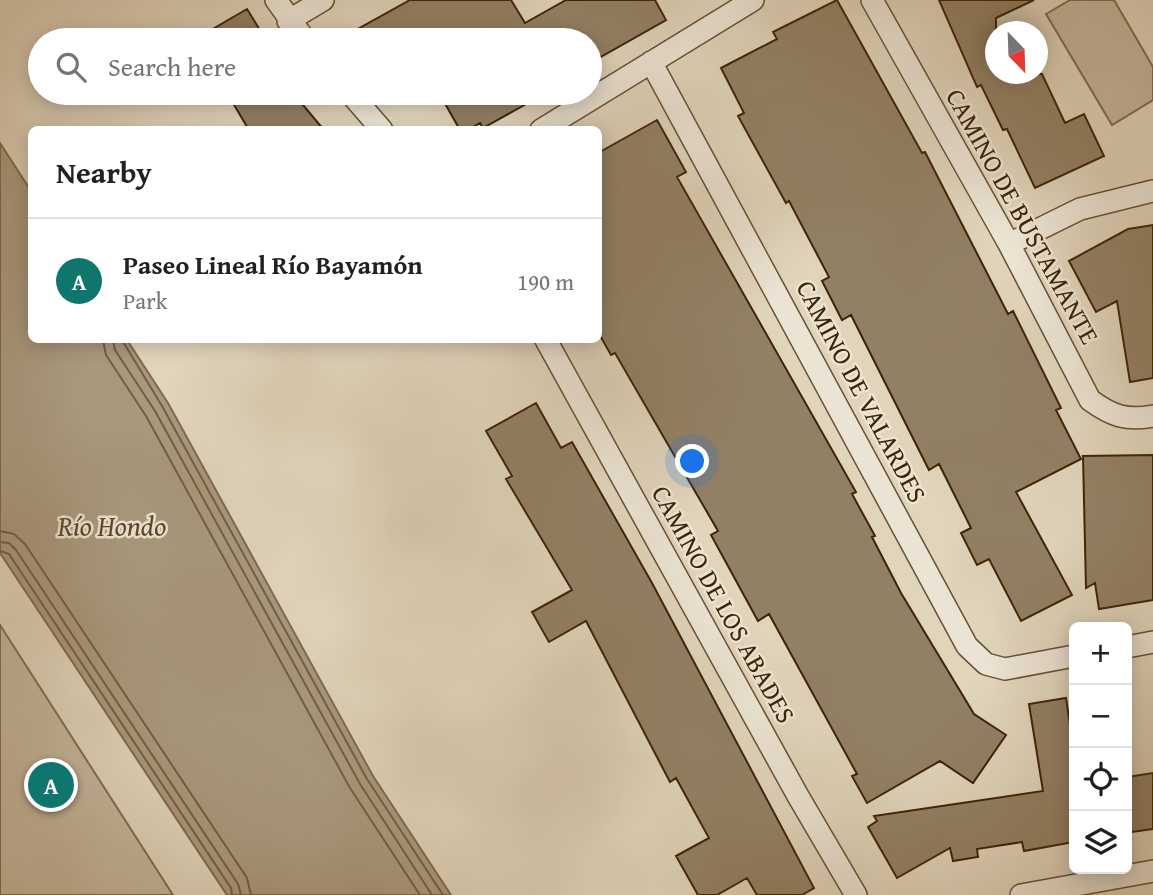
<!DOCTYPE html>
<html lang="en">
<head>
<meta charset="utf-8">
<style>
  :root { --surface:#fff; --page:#f2f2f2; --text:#202124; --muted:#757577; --line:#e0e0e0; --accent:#0f766e }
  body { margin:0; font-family:"Gentium Book Plus",serif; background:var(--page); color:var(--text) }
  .controls { position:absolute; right:21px; bottom:21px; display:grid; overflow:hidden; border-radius:10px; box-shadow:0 4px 18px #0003 }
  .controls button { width:63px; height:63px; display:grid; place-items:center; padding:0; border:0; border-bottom:2px solid var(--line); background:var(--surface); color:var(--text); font:35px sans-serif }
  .compass { position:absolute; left:985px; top:21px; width:63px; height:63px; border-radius:50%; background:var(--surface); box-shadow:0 4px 18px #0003; rotate:157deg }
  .you { position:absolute; left:693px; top:462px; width:24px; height:24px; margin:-18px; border:5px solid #fff; border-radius:50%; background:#1a73e8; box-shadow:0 0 0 10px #1a73e833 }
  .badge { display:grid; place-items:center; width:46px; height:46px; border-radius:50%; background:var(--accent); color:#fff; font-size:23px; font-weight:700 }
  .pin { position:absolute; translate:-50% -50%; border:4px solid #fff; box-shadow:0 2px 7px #0006 }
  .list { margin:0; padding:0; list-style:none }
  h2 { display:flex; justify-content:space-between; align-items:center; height:91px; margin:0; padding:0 28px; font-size:30px }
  h2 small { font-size:23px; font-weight:400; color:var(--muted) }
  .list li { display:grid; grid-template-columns:46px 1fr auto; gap:21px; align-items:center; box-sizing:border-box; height:126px; padding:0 28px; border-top:2px solid var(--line) }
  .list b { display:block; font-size:26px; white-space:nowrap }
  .list p { margin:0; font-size:23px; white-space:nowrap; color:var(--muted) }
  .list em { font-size:23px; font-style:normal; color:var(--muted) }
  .icon { flex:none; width:38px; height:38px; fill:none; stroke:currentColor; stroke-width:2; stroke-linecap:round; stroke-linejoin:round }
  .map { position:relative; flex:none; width:1153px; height:895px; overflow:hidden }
  .search { position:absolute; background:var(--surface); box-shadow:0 4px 18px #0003; left:28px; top:28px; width:574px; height:77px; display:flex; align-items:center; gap:18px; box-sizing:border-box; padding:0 24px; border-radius:38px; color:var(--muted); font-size:26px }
  .panel { position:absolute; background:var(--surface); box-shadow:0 4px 18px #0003; left:28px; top:126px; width:574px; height:217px; border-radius:10px }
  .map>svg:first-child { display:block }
  .green { fill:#c4b69c; stroke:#816d51; stroke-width:2 }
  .water { fill:#a9987d; stroke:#7e6a4d; stroke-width:2 }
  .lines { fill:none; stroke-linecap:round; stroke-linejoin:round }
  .shore { stroke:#745e42; stroke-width:2 }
  .building { fill:#928064; stroke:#3e2406; stroke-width:2 }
  .minor-casing { stroke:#665033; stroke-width:24 }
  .minor { stroke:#ebe3d3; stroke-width:21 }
  .labels { text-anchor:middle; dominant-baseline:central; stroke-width:5; stroke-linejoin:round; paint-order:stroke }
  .street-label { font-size:26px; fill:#3e2406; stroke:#ebe3d3 }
  .water-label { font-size:28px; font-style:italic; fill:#5e472a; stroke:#ebe3d3 }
</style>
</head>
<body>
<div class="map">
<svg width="1153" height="895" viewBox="0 0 1153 895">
  <rect width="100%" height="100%" fill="#e0d4bb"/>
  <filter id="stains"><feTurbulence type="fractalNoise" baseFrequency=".00286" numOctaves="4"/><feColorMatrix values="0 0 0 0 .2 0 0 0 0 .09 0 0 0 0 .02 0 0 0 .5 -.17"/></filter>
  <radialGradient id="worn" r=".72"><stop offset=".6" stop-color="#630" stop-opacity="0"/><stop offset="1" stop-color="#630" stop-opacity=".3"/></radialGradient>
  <!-- green -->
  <path class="green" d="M1070,0H1114L1153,67V100L1112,125L1046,14Z
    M0,625L173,895H0Z"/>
  <!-- water -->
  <path class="water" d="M0,143L31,191L32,340H127L168,403L373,776L451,895H227L0,553Z"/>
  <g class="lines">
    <!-- shore -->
    <path class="shore" d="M103,340L106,355L146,416L350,788L420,895
      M113,340L115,350L155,411L360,784L432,895
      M122,340L162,406L367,779L443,895
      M0,531L14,534L25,544L247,878L251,895
      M0,542L9,543L16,550L238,884L241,895
      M0,551L9,554L231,888L232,895"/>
  </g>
  <!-- building -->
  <path class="building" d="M410,0H511L525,23L566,0H655L666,20L590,63V40H338Z
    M837,0L922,153L925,152L1008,314L1013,311L1061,408L1056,410L1081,459L1016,492L1072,595L1021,621L989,559L977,565L961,533L971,528L939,464L929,470L851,315L842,320L822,281L829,277L789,201L786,203L738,116L744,113L721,68L777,39L773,32Z
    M939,0H1034L996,18V74H1042L1065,123L1084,114L1104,156L1035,188L1007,129L1003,130L981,85L977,87Z
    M247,9L266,40H194Z
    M227,93H293L324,130H249Z
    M439,93H546L483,128L480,123L468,130H460Z
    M657,120L686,172L677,177L856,492L852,494L875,536L872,537L901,593L974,714L1006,735L973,783L940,761L867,803L852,776L857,774L769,614L758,621L711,535L718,531L615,353L611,355L598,332V153Z
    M1153,225V378L1130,382L1117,301L1096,312L1069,261L1128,229Z
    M536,403L561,448L572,442L652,583L814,888L802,895H757L747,878L717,895H698L676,856L709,838L676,778L670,782L586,621L549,642L532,612L572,590L506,479L512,476L486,431Z
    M1153,455V600L1099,609L1095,583L1086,588L1083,456Z
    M1066,698L1074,751V842L1024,851L1022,842L977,849L978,857L953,861L950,848L897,878L868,827L877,821L874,816L1043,791L1029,704Z
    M1153,773V829L1131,832L1127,777Z"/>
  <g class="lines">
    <defs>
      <path id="minor" d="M276,0L305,40
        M872,0L1009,244L1090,400C1112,416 1126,421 1153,416
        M288,21L323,0
        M651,62L967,646L986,664L1005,669L1074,656
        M350,93L382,130
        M541,130L753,0
        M1009,244L1080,209L1153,191
        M546,340L798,796L856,895
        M1127,647L1153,642
        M1021,895L1153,871"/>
    </defs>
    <!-- minor casing -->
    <use href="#minor" class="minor-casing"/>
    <!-- minor -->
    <use href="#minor" class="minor"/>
  </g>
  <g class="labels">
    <!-- street labels -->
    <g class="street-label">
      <text transform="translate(1023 216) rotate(61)">CAMINO DE BUSTAMANTE</text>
      <text transform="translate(862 391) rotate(62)">CAMINO DE VALARDES</text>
      <text transform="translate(724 604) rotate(61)">CAMINO DE LOS ABADES</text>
    </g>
    <!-- water labels -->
    <g class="water-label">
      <text x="112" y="525">Río Hondo</text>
    </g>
  </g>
  <rect width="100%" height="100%" filter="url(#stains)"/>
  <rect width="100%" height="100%" fill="url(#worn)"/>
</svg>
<div class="controls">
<button>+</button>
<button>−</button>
<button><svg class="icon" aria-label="locate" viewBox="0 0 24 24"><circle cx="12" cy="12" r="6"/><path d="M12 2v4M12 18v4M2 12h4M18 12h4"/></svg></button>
<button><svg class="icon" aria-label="layers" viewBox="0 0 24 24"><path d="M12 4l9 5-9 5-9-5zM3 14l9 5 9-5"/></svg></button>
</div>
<svg class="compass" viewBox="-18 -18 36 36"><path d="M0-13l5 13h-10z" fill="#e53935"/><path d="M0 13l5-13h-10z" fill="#757577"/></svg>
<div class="you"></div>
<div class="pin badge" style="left:51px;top:785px">A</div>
<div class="search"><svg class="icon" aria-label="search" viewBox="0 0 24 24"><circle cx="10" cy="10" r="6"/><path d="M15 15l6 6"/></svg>Search here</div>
<section class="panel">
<h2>Nearby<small></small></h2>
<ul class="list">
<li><span class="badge">A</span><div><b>Paseo Lineal Río Bayamón</b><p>Park</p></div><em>190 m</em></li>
</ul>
</section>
</div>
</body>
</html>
